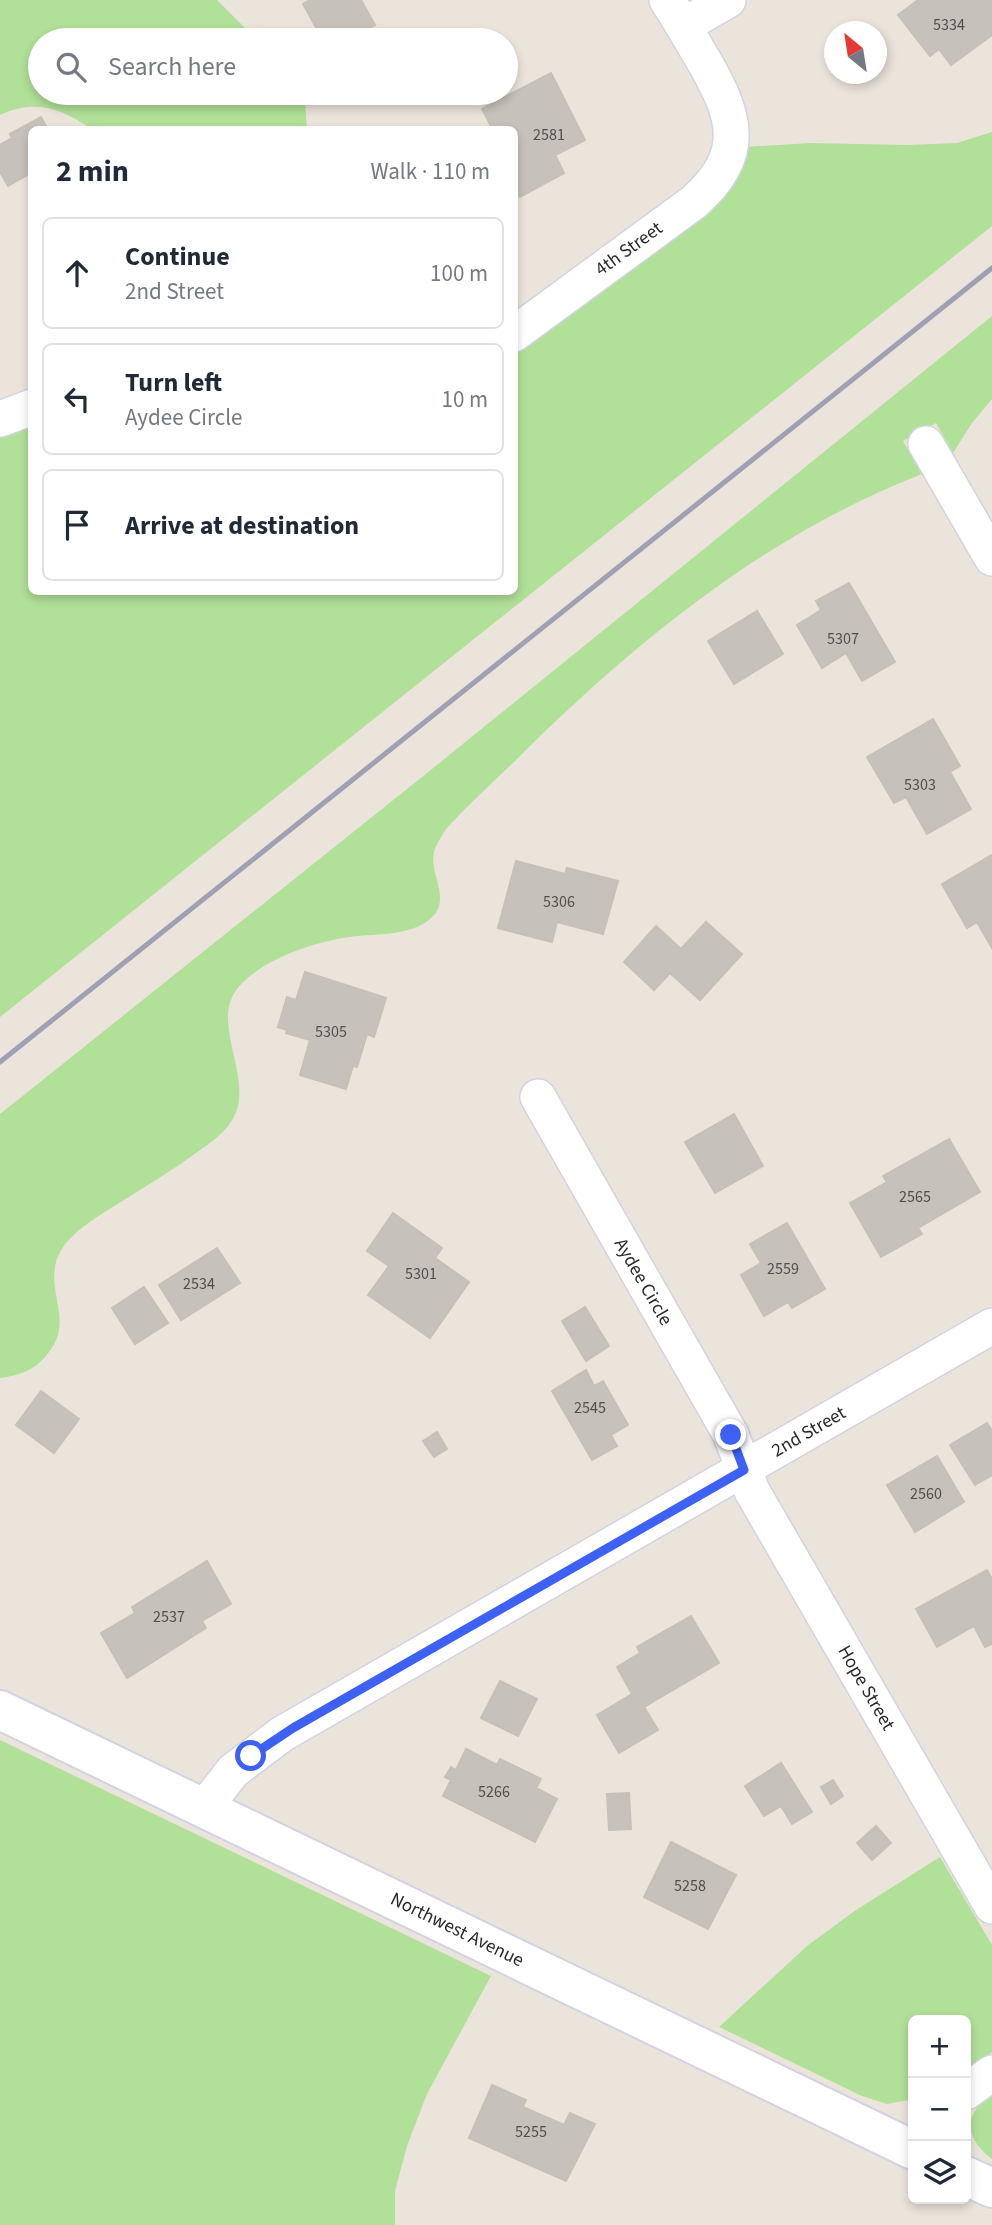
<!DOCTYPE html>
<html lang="en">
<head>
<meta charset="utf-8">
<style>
  :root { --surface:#fff; --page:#f6f6f7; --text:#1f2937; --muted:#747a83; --line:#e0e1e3 }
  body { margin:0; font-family:"Source Sans 3",sans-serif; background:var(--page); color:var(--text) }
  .controls { position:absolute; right:21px; bottom:21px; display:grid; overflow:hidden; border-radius:10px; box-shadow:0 4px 10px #0003 }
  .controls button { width:63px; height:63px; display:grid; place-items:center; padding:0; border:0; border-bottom:2px solid var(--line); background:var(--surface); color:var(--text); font:35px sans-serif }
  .compass { position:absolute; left:824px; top:21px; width:63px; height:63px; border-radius:50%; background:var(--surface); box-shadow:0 4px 10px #0003; rotate:330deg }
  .stop { position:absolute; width:21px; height:21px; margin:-16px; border:5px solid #3e61f5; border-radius:50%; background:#fff }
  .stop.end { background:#3e61f5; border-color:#fff; box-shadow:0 2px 7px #0008 }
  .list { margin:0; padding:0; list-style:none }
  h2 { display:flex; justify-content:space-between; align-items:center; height:91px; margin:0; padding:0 28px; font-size:30px }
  h2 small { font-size:23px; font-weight:400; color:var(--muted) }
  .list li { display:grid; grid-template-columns:46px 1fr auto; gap:21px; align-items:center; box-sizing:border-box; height:112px; margin:0 14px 14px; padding:0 14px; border:2px solid var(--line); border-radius:10px }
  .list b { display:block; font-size:26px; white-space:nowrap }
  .list p { margin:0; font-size:23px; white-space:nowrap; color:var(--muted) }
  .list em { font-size:23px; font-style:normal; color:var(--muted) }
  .icon { flex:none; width:38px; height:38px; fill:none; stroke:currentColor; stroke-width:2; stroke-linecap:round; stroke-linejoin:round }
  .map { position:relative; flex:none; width:992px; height:2225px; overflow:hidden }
  .search { position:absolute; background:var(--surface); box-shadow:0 4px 10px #0003; left:28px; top:28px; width:490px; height:77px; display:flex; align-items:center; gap:18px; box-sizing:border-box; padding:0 24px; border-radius:38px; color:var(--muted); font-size:26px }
  .panel { position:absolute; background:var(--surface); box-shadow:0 4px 10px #0003; left:28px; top:126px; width:490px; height:469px; border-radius:10px }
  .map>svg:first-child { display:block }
  .green { fill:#b1e098 }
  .building { fill:#c6c1bb; stroke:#c6c0b5; stroke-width:2 }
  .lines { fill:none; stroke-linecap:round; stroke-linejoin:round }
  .street-casing { stroke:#d0d4e2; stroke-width:38 }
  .secondary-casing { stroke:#d0d4e2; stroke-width:42 }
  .street { stroke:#fff; stroke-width:35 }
  .secondary { stroke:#fff; stroke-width:38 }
  .rail { stroke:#9ea1b3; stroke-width:5 }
  .route { stroke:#3e61f5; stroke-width:9 }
  .labels { text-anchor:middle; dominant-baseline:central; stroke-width:5; stroke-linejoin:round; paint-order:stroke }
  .number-label { font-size:16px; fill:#504f4e }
  .street-label { font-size:19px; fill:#292929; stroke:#fff }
</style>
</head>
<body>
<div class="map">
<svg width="992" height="2225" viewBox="0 0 992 2225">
  <rect width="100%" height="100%" fill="#ebe4db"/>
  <!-- green -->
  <path class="green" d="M0,0H217L257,40H40V93H299L305,102L307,129H91C61,108 35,99 0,115Z
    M992,132V226L0,1017V433L31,420L32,592H514L515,350L744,147L810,143L907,145L957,143Z
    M992,316V399L972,423L953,453L936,423L903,441L922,474C765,535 632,644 514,762C491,784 467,806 446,829C442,836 436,844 434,852C429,873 449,895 435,914C416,937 377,933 350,937C314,942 261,959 237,989C209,1026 258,1082 231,1122C222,1135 209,1144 196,1153C170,1172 143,1188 116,1205C98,1216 80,1227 66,1243C35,1282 78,1316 49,1352C36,1370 21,1375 0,1378V1114L427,773Z
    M0,1740L491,1976L427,2094L407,2146L395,2191V2225H0Z
    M940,1857L992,1945V2052L966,2070V2020H913V2099L887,2104L862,2096L719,2027L807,1946L856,1910Z
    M992,2093V2159C964,2137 963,2115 992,2093Z"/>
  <!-- building -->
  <path class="building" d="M310,0H361L375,25L348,40H323L303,4Z
    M918,0H992V35L951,65L939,49L930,56L898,15Z
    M551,73L585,140L555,155L564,173L520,197L514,187V130H493L482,109Z
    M41,117L48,130H32V174L31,173L8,186L0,172V145L12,138L10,134Z
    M849,583L895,662L862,681L846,653L822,668L797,625L821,610L816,601Z
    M757,611L783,654L734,684L708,641Z
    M933,719L960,766L950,772L971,809L927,834L906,797L894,803L867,757Z
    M992,855V948L977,922L967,928L942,884Z
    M516,861L565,874L567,868L618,881L603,934L557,922L552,942L498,928Z
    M706,922L742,954L700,1000L670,973L654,990L624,962L656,926L681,949Z
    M305,972L386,998L374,1037L367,1034L357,1067L353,1066L346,1089L300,1075L310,1040L286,1033L287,1030L278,1027L287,997L296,1000Z
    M734,1114L763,1166L715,1193L685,1142Z
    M949,1139L980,1192L918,1228L922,1234L881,1257L850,1203L887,1182L883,1176Z
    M393,1213L442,1248L435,1258L469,1282L430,1338L368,1295L389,1266L367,1251Z
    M787,1223L825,1289L792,1308L788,1302L764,1316L741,1275L761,1263L750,1244Z
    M217,1248L240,1283L181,1320L159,1285Z
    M144,1287L168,1323L135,1344L112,1308Z
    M585,1307L609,1346L586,1361L562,1321Z
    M586,1370L594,1386L603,1381L628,1425L611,1435L617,1446L592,1460L552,1391Z
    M41,1391L79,1419L54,1453L16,1425Z
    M987,1423L992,1431V1475L975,1485L950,1445Z
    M437,1432L447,1449L434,1457L423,1441Z
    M937,1456L964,1502L915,1532L887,1485Z
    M207,1561L231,1604L202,1621L206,1628L127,1678L101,1633L135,1613L132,1607Z
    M987,1570L992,1579V1644L985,1647L974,1626L937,1647L916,1609Z
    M691,1616L719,1663L644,1707L658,1730L619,1753L597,1715L632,1694L617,1667L640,1653L637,1647Z
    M500,1681L537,1699L518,1736L481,1718Z
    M466,1749L497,1765L500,1759L541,1779L536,1788L557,1799L535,1842L443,1796L451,1780L445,1777L451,1767L456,1770Z
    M781,1763L812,1812L792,1824L781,1806L764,1816L745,1786Z
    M833,1780L843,1796L831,1804L821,1787Z
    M629,1793L631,1829L609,1830L607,1794Z
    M876,1826L891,1843L872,1860L857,1843Z
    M671,1842L736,1875L708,1929L644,1897Z
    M492,2085L526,2100L523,2107L564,2125L570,2113L595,2124L566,2181L469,2138Z"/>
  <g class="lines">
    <defs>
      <path id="street" d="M683,26L728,0
        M514,334L694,202C748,154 736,117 704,61C692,41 680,20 667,0
        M0,419L32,407
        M926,444L992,558
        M538,1097L731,1435L752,1491L992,1906
        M204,1808L233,1771L282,1734L992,1326
        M966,2092L992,2073"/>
      <path id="secondary" d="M0,1710L913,2150
        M966,2176L992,2188"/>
    </defs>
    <!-- street casing -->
    <use href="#street" class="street-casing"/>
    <!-- secondary casing -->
    <use href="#secondary" class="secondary-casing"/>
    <!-- street -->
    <use href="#street" class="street"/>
    <!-- secondary -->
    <use href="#secondary" class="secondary"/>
    <!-- rail -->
    <path class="rail" d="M0,1062L992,268"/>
  </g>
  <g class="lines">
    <!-- route -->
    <path class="route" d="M251,1756L293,1728L744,1470L731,1435"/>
  </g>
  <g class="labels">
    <!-- number labels -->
    <g class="number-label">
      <text x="949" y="25">5334</text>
      <text x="549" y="135">2581</text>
      <text x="843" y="639">5307</text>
      <text x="920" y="785">5303</text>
      <text x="559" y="902">5306</text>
      <text x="331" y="1032">5305</text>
      <text x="915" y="1197">2565</text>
      <text x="783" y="1269">2559</text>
      <text x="421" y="1274">5301</text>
      <text x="199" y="1284">2534</text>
      <text x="590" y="1408">2545</text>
      <text x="926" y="1494">2560</text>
      <text x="169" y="1617">2537</text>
      <text x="494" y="1792">5266</text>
      <text x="690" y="1886">5258</text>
      <text x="531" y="2132">5255</text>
    </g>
    <!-- street labels -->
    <g class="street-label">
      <text transform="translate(629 249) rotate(-36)">4th Street</text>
      <text transform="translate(643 1282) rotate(60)">Aydee Circle</text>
      <text transform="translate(809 1432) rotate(-30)">2nd Street</text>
      <text transform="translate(866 1688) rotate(60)">Hope Street</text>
      <text transform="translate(457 1930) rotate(26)">Northwest Avenue</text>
    </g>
  </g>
</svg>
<div class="controls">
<button>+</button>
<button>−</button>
<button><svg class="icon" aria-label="layers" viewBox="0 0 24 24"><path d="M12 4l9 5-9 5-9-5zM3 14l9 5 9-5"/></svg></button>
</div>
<svg class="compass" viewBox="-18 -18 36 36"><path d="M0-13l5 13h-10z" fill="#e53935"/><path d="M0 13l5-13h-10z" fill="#747a83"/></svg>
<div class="stop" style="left:251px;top:1756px"></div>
<div class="stop end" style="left:731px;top:1435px"></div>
<div class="search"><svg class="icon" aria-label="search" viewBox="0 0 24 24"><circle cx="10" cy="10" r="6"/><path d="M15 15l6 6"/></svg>Search here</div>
<section class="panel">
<h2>2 min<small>Walk · 110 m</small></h2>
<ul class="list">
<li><svg class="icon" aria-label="ahead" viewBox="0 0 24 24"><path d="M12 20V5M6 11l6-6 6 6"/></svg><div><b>Continue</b><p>2nd Street</p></div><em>100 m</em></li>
<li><svg class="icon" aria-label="left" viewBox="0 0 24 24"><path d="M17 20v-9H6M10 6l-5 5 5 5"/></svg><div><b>Turn left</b><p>Aydee Circle</p></div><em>10 m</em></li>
<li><svg class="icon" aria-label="arrive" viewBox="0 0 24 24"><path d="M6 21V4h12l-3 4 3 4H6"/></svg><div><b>Arrive at destination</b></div></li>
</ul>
</section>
</div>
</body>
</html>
